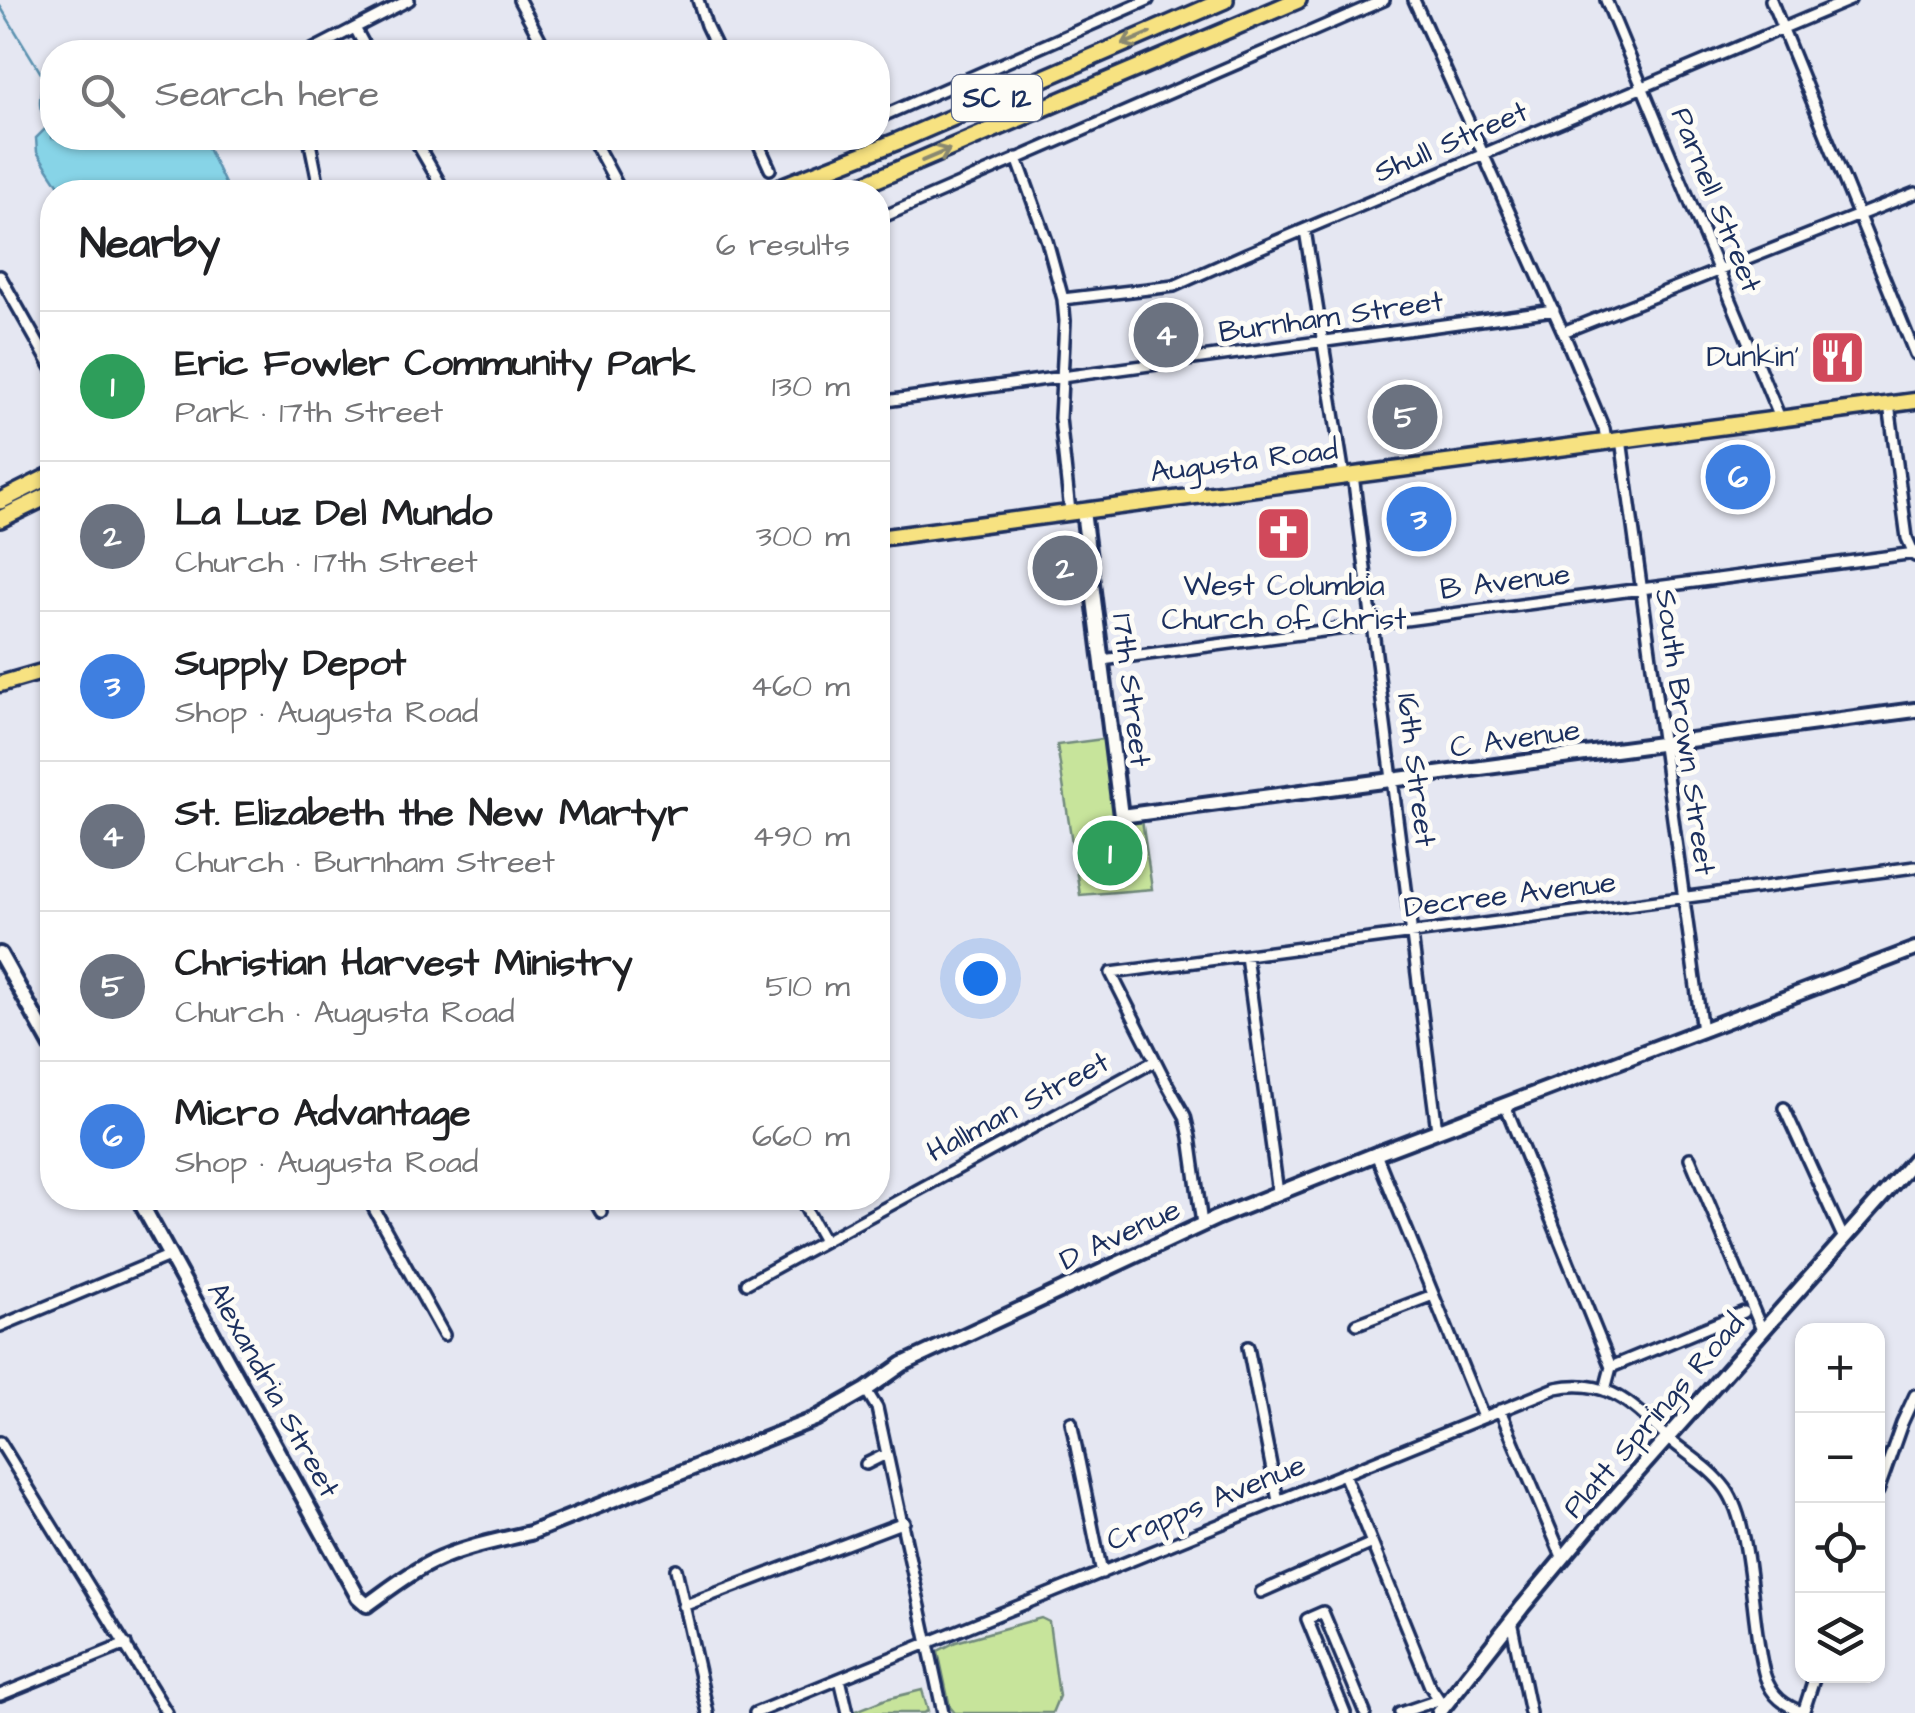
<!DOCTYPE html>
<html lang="en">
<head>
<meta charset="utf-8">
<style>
  :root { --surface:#fff; --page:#f2f2f2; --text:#202124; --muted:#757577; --line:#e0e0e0; --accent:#1a73e8 }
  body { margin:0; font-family:"Architects Daughter",sans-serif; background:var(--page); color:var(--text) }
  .controls { position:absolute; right:30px; bottom:30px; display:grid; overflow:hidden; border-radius:20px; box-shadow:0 2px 8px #0004 }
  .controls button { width:90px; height:90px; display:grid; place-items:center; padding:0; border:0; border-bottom:2px solid var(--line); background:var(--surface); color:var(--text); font:50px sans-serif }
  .you { position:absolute; left:980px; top:978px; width:35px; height:35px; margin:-25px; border:8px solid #fff; border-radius:50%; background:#1a73e8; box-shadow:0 0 0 15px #1a73e833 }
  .badge { display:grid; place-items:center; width:65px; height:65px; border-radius:50%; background:var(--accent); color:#fff; font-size:32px; font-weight:700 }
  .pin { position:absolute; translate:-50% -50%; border:5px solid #fff; box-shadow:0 2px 10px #0006 }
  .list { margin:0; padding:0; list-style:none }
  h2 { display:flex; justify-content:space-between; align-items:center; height:130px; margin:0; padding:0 40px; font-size:42px }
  h2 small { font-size:32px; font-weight:400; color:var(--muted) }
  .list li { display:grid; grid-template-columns:65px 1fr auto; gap:30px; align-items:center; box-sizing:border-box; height:150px; padding:0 40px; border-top:2px solid var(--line) }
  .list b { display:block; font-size:38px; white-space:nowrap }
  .list p { margin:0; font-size:32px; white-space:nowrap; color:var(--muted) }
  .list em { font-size:32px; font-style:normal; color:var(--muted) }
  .icon { flex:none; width:55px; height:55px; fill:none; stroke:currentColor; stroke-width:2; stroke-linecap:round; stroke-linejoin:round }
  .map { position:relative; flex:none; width:1915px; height:1713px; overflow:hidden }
  .search { position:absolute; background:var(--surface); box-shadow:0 2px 8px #0004; left:40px; top:40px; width:850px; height:110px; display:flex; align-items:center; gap:25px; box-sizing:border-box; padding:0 35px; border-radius:40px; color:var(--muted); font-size:38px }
  .panel { position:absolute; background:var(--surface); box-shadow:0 2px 8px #0004; left:40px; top:180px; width:850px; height:1030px; border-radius:40px }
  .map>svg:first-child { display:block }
  .green { fill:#c7e49b; stroke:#718a7c; stroke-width:2.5 }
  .water { fill:#87d4e7; stroke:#5c92b0; stroke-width:2.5 }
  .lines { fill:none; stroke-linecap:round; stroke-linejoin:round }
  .stream { stroke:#5c92b0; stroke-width:2.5 }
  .street-casing { stroke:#1b2f5e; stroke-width:16 }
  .secondary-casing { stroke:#1b2f5e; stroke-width:20 }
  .primary-casing { stroke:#1b2f5e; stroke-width:21 }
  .highway-casing { stroke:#1b2f5e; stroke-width:22 }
  .street { stroke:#fdfcf7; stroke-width:9 }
  .secondary { stroke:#fdfcf7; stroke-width:12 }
  .primary { stroke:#f7e281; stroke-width:14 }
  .highway { stroke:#f7e281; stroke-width:15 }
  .oneway { stroke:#898870 }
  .labels { text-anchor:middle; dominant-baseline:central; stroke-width:10; stroke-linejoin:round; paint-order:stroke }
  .shield { fill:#fdfcf7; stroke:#5f6c8c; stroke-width:2.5 }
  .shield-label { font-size:28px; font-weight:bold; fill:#1b2f5e }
  .street-label { font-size:30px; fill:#1b2f5e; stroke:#fdfcf7 }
  .poi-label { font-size:30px; fill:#1b2f5e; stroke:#fdfcf7; text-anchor:end }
</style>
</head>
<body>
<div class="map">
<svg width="1915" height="1713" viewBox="0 0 1915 1713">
  <rect width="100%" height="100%" fill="#e5e7f2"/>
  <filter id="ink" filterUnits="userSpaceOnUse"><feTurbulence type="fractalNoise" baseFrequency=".01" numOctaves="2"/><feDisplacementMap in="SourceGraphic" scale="20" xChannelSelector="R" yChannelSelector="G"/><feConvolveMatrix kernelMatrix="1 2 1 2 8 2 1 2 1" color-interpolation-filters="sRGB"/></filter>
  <g filter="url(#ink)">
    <!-- green -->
    <path class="green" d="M1111,738L1121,815L1141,813L1152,889L1080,895L1057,745Z
      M1041,1618L1049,1622L1059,1696L1052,1713H955L950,1707L938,1651L956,1642Z
      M922,1690L928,1711L923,1713H856V1711L886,1699Z"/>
    <!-- water -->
    <path class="water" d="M52,126V138H203L229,192H63L37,152L36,138L45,129Z"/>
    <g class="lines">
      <!-- stream -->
      <path class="stream" d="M0,6L42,75C43,97 32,107 52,124"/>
      <defs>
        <path id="street" d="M519,0L547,52
          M698,0L706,25L719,52
          M1414,0L1563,332L1604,429L1606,441
          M1606,0L1780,418
          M1771,0L1915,354
          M355,28L368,52
          M308,52L409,0
          M878,118L1148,0
          M309,138L320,192
          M414,138L445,192
          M592,138L621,192
          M756,138L770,169
          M1017,158L1047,241L1063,299L1065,321L1060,418L1070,512
          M878,219L1384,0
          M1305,230L1344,476
          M0,276L52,368
          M1063,299L1174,286L1246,254L1850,0
          M1563,332L1915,193
          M878,402L1554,310
          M1889,404L1907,538L1915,556
          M1621,439L1702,1031
          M1353,475L1437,1130
          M1102,660L1915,553
          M1246,956L1278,1193
          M1505,1105L1611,1367L1605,1390
          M1784,1108L1844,1239
          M1376,1154L1483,1417
          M1690,1158L1762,1330
          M368,1198L444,1335
          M593,1198L601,1212
          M800,1198L824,1241
          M1202,1224L1190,1137L1185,1116L1166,1082L1111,973L1915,867
          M747,1283L1155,1061
          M1357,1324L1433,1295
          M0,1326L171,1255
          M1248,1347L1278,1501
          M1611,1367L1744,1312
          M866,1390L877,1408L943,1713
          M1500,1410L1563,1559
          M1071,1422L1102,1573
          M0,1442L167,1713
          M866,1464L886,1454
          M1344,1474L1430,1686L1444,1707
          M1878,1491L1902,1423L1915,1395
          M676,1569L708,1713
          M1261,1592L1372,1543
          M683,1606L904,1522
          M1511,1621L1530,1713
          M840,1679L848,1713
          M0,1695L126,1644
          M755,1713L1556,1388C1601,1379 1627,1398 1657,1428C1678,1450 1708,1464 1726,1489C1754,1529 1750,1626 1765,1676C1772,1697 1784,1705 1804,1713
          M1345,1713L1307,1619L1323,1612L1365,1713
          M1400,1713L1438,1700
          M1803,1713L1815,1676"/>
        <path id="secondary" d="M1083,511L1121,816L1915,710
          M0,954L52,1047
          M138,1198L358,1597L367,1605C388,1590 409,1573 432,1562C463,1547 497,1541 530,1533L815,1419L866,1390L903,1364L1216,1218L1376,1154L1915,949
          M1439,1713L1523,1606L1593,1522L1915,1159"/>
        <path id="primary" d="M878,538L1915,401
          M0,684L52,669"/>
        <path id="highway" d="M768,192L898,141L1225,0
          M846,192L1298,0
          M0,501L52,475
          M0,519L52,494"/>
      </defs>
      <!-- street casing -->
      <use href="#street" class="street-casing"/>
      <!-- secondary casing -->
      <use href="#secondary" class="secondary-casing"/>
      <!-- primary casing -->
      <use href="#primary" class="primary-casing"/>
      <!-- highway casing -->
      <use href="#highway" class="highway-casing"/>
      <!-- street -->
      <use href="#street" class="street"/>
      <!-- secondary -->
      <use href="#secondary" class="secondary"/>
      <!-- primary -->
      <use href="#primary" class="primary"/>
      <!-- highway -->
      <use href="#highway" class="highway"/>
    </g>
    <!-- one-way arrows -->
    <defs><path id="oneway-shaft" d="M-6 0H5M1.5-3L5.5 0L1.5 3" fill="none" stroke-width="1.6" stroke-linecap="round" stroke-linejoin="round" transform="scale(2.5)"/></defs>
    <g class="oneway">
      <use href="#oneway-shaft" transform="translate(1136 39) rotate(157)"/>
      <use href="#oneway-shaft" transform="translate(936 155) rotate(-23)"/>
    </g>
  </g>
  <!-- icons -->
  <defs>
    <symbol id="restaurant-square" viewBox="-11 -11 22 22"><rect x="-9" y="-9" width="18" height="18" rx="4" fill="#d1495b" stroke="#fdfcf7"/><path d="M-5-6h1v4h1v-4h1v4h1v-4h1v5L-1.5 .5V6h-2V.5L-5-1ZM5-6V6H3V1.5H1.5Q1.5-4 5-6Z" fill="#fff"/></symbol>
    <symbol id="church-square" viewBox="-11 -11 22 22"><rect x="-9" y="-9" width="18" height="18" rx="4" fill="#d1495b" stroke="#fdfcf7"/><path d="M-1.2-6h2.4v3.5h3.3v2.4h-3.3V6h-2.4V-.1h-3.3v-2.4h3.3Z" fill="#fff"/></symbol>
  </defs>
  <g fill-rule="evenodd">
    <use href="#restaurant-square" x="1806" y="326" width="63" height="63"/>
    <use href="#church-square" x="1252" y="502" width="63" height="63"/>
  </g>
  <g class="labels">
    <!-- shield labels -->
    <rect class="shield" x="952" y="75" width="90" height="46" rx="8"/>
    <g class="shield-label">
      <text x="997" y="98">SC 12</text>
    </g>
    <!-- street labels -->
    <g class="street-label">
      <text transform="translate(1451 142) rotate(-23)">Shull Street</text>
      <text transform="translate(1716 200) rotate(68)">Parnell Street</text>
      <text transform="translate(1331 317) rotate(-8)">Burnham Street</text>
      <text transform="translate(1244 461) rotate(-7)">Augusta Road</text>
      <text transform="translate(1505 582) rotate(-7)">B Avenue</text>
      <text transform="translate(1131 690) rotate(83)">17th Street</text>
      <text transform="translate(1685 732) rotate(82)">South Brown Street</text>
      <text transform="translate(1515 739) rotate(-8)">C Avenue</text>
      <text transform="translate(1416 770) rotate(83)">16th Street</text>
      <text transform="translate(1510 895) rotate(-7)">Decree Avenue</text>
      <text transform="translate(1018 1107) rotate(-28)">Hallman Street</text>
      <text transform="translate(1120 1235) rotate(-25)">D Avenue</text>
      <text transform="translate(273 1390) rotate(61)">Alexandria Street</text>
      <text transform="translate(1654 1416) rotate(-49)">Platt Springs Road</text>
      <text transform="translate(1206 1503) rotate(-22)">Crapps Avenue</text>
    </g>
    <!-- poi labels -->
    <g class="poi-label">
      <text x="1799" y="357">Dunkin'</text>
      <text x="1284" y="586" text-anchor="middle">West Columbia<tspan x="1284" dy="34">Church of Christ</tspan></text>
    </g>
  </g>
</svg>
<div class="controls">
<button>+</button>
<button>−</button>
<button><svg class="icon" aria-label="locate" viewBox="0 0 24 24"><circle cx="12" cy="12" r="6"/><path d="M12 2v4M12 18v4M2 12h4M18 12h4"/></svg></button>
<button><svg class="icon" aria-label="layers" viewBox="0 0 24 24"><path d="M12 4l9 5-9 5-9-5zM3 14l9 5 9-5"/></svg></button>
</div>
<div class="you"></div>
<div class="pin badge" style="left:1110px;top:853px;background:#2e9e5b">1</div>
<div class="pin badge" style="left:1065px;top:568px;background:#6b7280">2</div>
<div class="pin badge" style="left:1419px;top:519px;background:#3f7fe0">3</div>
<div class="pin badge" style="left:1166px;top:335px;background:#6b7280">4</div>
<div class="pin badge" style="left:1405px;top:417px;background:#6b7280">5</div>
<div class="pin badge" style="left:1738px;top:477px;background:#3f7fe0">6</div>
<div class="search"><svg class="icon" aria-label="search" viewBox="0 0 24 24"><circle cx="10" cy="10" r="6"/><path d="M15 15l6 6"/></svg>Search here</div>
<section class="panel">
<h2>Nearby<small>6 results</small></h2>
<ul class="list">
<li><span class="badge" style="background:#2e9e5b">1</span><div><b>Eric Fowler Community Park</b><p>Park · 17th Street</p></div><em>130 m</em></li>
<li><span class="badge" style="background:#6b7280">2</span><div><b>La Luz Del Mundo</b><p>Church · 17th Street</p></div><em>300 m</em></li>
<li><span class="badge" style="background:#3f7fe0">3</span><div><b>Supply Depot</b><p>Shop · Augusta Road</p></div><em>460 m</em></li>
<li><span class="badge" style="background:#6b7280">4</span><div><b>St. Elizabeth the New Martyr</b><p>Church · Burnham Street</p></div><em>490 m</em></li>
<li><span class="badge" style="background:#6b7280">5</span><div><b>Christian Harvest Ministry</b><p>Church · Augusta Road</p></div><em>510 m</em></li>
<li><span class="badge" style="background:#3f7fe0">6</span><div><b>Micro Advantage</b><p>Shop · Augusta Road</p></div><em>660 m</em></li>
</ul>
</section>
</div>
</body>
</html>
